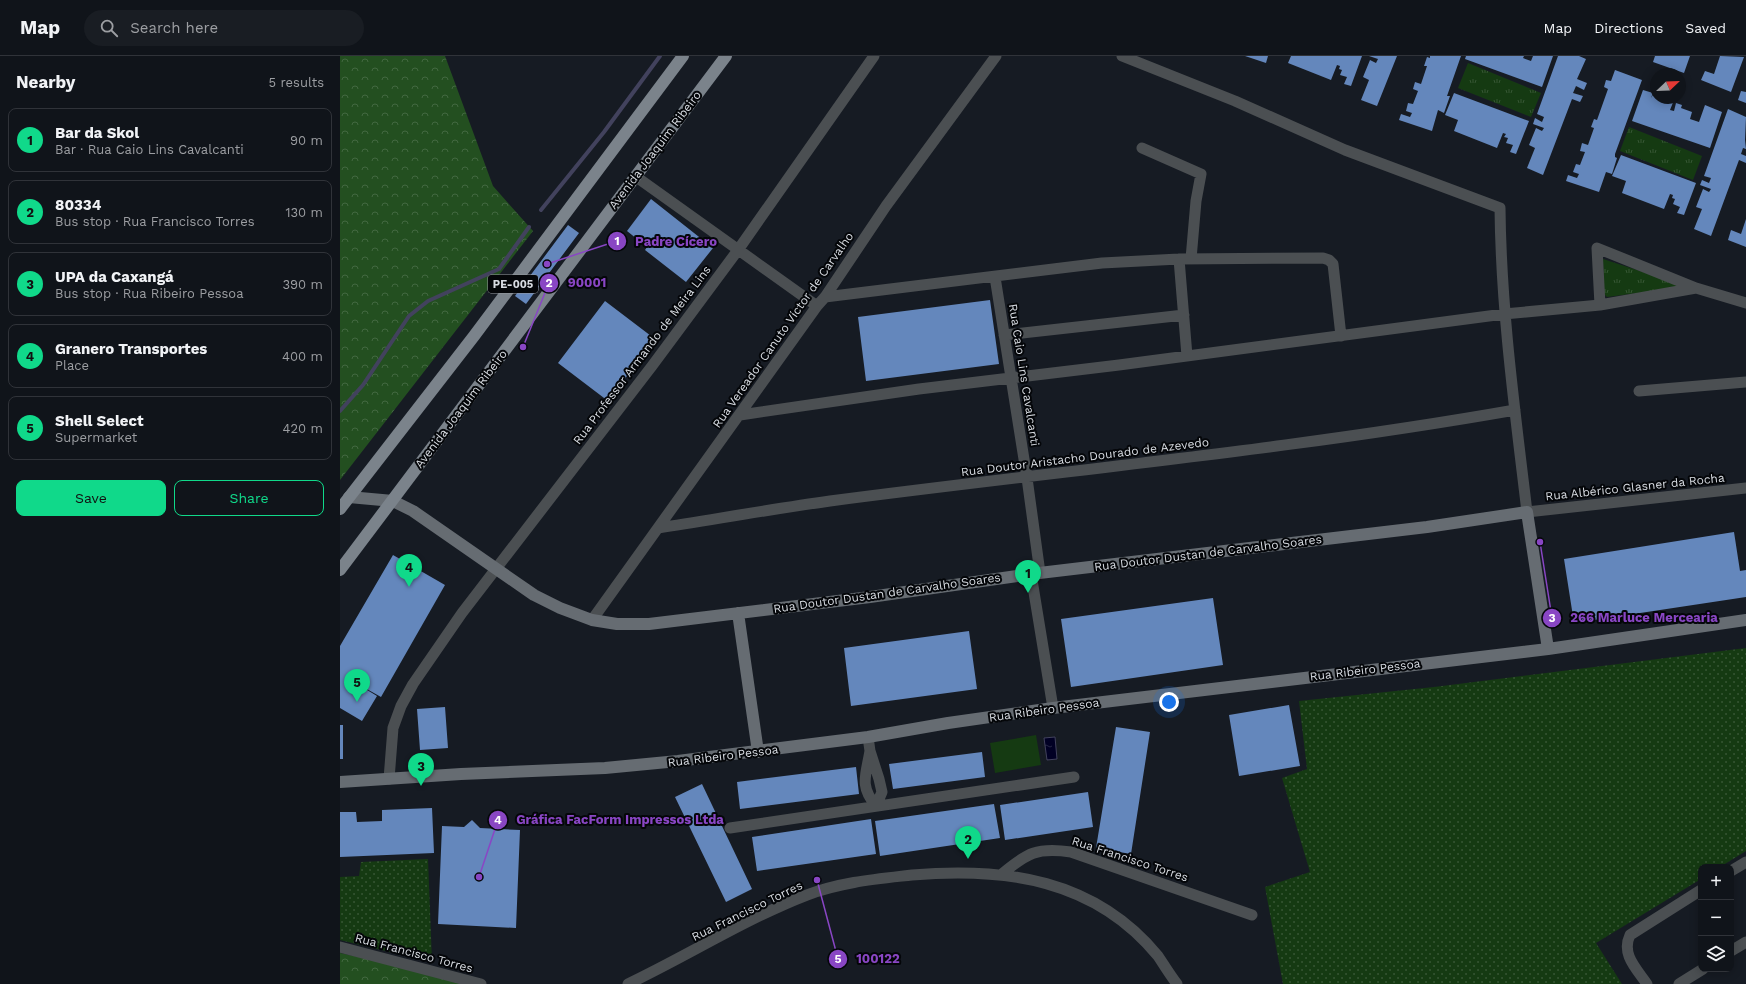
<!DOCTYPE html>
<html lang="en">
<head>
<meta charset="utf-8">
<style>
  :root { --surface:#10141a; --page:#191d23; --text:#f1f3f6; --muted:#9c9ea2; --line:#303339; --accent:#10d98a }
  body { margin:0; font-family:"Work Sans",sans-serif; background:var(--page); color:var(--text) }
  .controls { position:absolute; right:12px; bottom:12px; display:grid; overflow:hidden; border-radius:8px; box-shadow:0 2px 10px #0003 }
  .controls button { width:36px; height:36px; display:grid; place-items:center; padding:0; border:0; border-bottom:1px solid var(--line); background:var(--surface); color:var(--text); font:20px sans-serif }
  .compass { position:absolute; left:1310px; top:12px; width:36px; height:36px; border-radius:50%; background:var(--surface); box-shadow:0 2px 10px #0003; rotate:67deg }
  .you { position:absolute; left:829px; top:646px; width:14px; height:14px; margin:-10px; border:3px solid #fff; border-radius:50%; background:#1a73e8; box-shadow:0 0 0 6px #1a73e833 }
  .badge { display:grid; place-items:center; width:26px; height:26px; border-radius:50%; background:var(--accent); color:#111; font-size:13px; font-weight:700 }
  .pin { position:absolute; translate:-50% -33px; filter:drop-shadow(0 1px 2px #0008) }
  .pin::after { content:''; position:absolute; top:21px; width:14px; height:12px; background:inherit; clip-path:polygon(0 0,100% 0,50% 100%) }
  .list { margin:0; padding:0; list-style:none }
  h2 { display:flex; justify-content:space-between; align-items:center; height:52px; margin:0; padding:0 16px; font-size:17px }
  h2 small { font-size:13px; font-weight:400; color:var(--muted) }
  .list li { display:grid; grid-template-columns:26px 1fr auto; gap:12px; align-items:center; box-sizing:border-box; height:64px; margin:0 8px 8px; padding:0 8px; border:1px solid var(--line); border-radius:8px }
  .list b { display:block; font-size:15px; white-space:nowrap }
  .list p { margin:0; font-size:13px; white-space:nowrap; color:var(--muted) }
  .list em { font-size:13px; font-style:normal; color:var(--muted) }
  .actions { display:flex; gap:8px; padding:12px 16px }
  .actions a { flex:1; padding:9px 0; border:1px solid var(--accent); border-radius:8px; text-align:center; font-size:14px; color:var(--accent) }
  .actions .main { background:var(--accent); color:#111 }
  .icon { flex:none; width:22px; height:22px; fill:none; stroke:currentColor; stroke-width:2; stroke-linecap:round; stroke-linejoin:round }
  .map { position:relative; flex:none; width:1406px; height:928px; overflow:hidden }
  header { display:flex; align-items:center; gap:24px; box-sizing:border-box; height:56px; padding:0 20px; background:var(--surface); border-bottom:1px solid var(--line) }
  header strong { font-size:19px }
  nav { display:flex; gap:22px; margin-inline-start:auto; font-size:14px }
  .search { width:280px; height:36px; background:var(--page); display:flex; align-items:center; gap:10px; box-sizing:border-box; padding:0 14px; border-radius:22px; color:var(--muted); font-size:15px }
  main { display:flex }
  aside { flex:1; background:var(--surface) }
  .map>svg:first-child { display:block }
  .grass { fill:url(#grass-dots) }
  .forest { fill:url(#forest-crowns) }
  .park { fill:url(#park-tufts) }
  .pitch { fill:#153a12 }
  .water { fill:url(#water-ripples); stroke:#42425d }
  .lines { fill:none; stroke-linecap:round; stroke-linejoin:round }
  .stream { stroke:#42425d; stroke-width:4 }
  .building { fill:#6487bc }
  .street { stroke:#4b4f52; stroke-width:11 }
  .secondary { stroke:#666c72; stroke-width:12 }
  .primary { stroke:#7b838b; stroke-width:12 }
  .labels { text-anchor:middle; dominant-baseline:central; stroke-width:4; stroke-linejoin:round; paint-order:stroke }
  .shield { fill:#040609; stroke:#989ca1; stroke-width:1 }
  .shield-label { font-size:11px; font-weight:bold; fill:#d8dce2 }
  .street-label { font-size:12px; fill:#d8dce2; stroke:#040609 }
  .leader { fill:none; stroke:#8946c4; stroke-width:1.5 }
  .callout-dot { fill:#8946c4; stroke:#040609; stroke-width:1.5 }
  .mark-label { font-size:12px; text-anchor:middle; font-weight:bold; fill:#fff }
  .callout-label { font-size:13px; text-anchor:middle; font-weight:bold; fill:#8946c4; stroke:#040609; stroke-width:4; stroke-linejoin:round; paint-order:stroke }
</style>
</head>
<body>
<header>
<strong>Map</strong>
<div class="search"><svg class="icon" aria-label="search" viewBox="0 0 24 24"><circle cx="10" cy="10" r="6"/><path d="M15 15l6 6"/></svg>Search here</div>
<nav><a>Map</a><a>Directions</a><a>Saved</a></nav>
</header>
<main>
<aside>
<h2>Nearby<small>5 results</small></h2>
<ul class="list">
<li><span class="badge">1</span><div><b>Bar da Skol</b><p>Bar · Rua Caio Lins Cavalcanti</p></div><em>90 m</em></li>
<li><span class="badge">2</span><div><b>80334</b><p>Bus stop · Rua Francisco Torres</p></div><em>130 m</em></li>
<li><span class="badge">3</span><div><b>UPA da Caxangá</b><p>Bus stop · Rua Ribeiro Pessoa</p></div><em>390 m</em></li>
<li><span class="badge">4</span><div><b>Granero Transportes</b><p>Place</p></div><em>400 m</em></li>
<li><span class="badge">5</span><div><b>Shell Select</b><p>Supermarket</p></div><em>420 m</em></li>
</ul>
<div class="actions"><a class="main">Save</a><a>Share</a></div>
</aside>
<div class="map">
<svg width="1406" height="928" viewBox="0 0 1406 928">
  <defs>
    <pattern id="grass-dots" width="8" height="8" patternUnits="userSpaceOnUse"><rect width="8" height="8" fill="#153a12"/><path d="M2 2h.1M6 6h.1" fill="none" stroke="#365634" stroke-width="1.8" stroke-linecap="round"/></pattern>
    <pattern id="forest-crowns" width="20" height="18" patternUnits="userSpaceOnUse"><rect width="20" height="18" fill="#234f20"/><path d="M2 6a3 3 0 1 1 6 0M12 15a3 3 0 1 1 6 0" fill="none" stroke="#426840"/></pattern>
    <pattern id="park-tufts" width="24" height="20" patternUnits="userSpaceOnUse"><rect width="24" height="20" fill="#153a12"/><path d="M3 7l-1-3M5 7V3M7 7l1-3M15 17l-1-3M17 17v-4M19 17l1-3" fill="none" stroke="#365634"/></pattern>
    <pattern id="water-ripples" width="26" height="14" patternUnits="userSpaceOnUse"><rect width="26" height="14" fill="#010024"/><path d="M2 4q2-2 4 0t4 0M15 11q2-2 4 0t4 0" fill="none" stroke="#252544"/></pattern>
  </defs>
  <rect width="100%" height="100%" fill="#161b23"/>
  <!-- grass -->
  <path class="grass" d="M1406,592V795L1380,811H1361V823L1256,887L1282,928H943L925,831L970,816L942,722L967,713L959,645L1094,631Z
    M88,803L92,906L0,884V821L19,820L21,806Z"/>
  <!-- forest -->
  <path class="forest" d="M0,0H105L153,130L193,175L0,424Z
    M0,897L123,923V928H0Z"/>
  <!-- park -->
  <path class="park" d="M1128,7L1201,37L1191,61L1118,32Z
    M1289,71L1362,100L1353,124L1280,95Z
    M1263,203L1340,228L1338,232L1267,241L1264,238Z"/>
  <!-- pitch -->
  <path class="pitch" d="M696,679L701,709L655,717L650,687Z"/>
  <!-- water -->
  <path class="water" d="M715,681L717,703L707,704L704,682Z"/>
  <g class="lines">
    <!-- stream -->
    <path class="stream" d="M201,154L264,76L320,0
      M0,355L23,329L69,260L88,245L159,213L189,171"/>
  </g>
  <!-- building -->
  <path class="building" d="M905,0H928L926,7Z
    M951,0H1022L1011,30L1004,28L1007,21L1000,19L1002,14L999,13L1000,10L997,9L991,24L948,7Z
    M1029,0H1057L1037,50L1021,44L1029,24L1023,21L1030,4L1036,7L1038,3Z
    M1090,0H1121L1107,40H1110L1104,57L1098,54L1092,75L1059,64L1061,58L1070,61L1072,57L1066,55L1068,47L1073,48L1078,35L1073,33L1075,26L1081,28L1087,10H1084L1087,1L1090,2Z
    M1126,0H1184L1183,2L1191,5L1193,0H1213L1202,31L1125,3Z
    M1218,0H1239L1246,3L1237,23L1247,27L1244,34L1236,30L1233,37L1243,40L1240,46L1232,43L1203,119L1187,112L1195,92L1189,89L1196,72L1202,75L1204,72L1193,68L1195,62L1202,66L1204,61L1197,58Z
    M1315,0H1350L1344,17L1313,6Z
    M1380,0L1404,1L1391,36L1361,24L1365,15L1374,18Z
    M1275,14L1302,24L1275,98V101L1277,102L1272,118L1266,116L1259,136L1226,125L1228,119L1237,122L1239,118L1233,116L1236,108L1240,109L1245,96L1240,95L1242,87L1248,89L1254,72L1251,71L1254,63L1257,64L1268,33L1264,31L1266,24L1271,25Z
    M1303,34L1313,37L1311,42L1314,37L1316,42L1334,44L1330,54L1334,55L1336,47L1342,49L1341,52L1352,56L1350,63L1359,66L1365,49L1382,56L1370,92L1292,65Z
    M1401,35L1406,36V47L1398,44Z
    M1114,37L1189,65L1176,98L1170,96L1173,89L1166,87L1168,82L1164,81L1166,78L1163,77L1157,92L1114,75L1118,64L1105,59Z
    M1388,53L1406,61L1405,84L1406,93L1403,92L1401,98L1406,100V107L1399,104L1371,180L1354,173L1362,153L1356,151L1363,133L1369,136L1371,133L1360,129L1362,124L1369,127L1371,122L1364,120Z
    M1281,99L1356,127L1344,159L1337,157L1340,151L1333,148L1335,143L1332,142L1333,139L1330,138L1324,153L1282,137L1286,125L1272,120Z
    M311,143L373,192L346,226L305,194L307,191L287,175Z
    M1406,163V191L1388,184L1391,174L1401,178Z
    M228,169L239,177L186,248L175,240Z
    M650,244L659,308L526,325L518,261Z
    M265,245L315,283L268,345L218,307Z
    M1394,476L1400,515L1406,514V541L1234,567L1224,503Z
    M53,499L105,529L41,641L9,623L37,640L22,665L0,652V590Z
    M873,542L883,609L731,631L721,563Z
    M629,575L637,633L511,650L504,592Z
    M949,649L960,710L899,720L889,659Z
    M105,651L108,692L80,694L77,653Z
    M0,669H3V703H0Z
    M776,671L810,676L791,798L756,792Z
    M642,696L645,721L553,733L549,708Z
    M516,711L519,738L400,753L397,726Z
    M362,728L412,833L386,846L335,741Z
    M748,736L753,771L665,784L660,749Z
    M654,748L660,782L540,800L535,765Z
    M92,752L94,797L0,801V756H16L17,766L42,765V754Z
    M531,763L536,798L417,815L412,781Z
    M132,764L140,772L180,774L176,872L98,868L102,770L124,771Z"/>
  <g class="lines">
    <!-- street -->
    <path class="street" d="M782,0L895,45L1005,94L1160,152C1161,254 1175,355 1187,456L1406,432
      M802,92L861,118L856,145L851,203
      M295,120L477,250
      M839,203L847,300
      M655,221L687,422L700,517
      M485,241L762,207L839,203L983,202L989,204L993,208L1001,280
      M1260,249L1257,192L1356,232L1406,247
      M664,279L844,259
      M1299,335L1406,326
      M400,359L579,333L779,309L1164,258L1260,249L1356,232
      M318,472C376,463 433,453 490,445C718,415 948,394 1175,354
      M691,518L713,652
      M252,564L477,250L485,241L546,150L656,0
      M528,681L530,695L539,723L542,736L536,750C519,730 526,719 530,695
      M49,723L53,672L61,650L73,628L122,557L312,310L398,194L534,0
      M390,772L734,721
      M1391,815L1406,806
      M662,818C687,797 697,791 731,796L912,859
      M0,891L141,928
      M1391,895L1406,886
      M288,928C347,900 407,862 467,839C501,826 537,823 572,819C665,811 755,823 818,900C824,909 830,919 837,928
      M1307,928C1296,912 1281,898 1290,879L1361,834
      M1339,928L1363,913"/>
    <!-- secondary -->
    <path class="secondary" d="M9,441L53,445L73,455L194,539L220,552L252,564L277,568H309L530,541L691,518L1087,471L1187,456L1208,593
      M398,557L418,696
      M0,726L121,718L265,712L338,705L528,681L608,667L713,652L1208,593L1406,564"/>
    <!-- primary -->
    <path class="primary" d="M0,453L134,280L343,0
      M0,514L386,0"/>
  </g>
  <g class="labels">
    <!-- shield labels -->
    <rect class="shield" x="148" y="219" width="50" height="18" rx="3"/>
    <g class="shield-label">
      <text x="173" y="228">PE-005</text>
    </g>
    <!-- street labels -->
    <g class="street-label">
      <text transform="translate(315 94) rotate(-53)">Avenida Joaquim Ribeiro</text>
      <text transform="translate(443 274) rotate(-55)">Rua Vereador Canuto Víctor de Carvalho</text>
      <text transform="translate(302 299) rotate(-53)">Rua Professor Armando de Meira Lins</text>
      <text transform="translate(684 319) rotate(81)">Rua Caio Lins Cavalcanti</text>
      <text transform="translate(121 353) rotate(-53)">Avenida Joaquim Ribeiro</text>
      <text transform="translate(745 401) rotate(-7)">Rua Doutor Aristacho Dourado de Azevedo</text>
      <text transform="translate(1295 431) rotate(-6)">Rua Albérico Glasner da Rocha</text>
      <text transform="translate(868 497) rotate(-7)">Rua Doutor Dustan de Carvalho Soares</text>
      <text transform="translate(547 537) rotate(-8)">Rua Doutor Dustan de Carvalho Soares</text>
      <text transform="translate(1025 614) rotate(-7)">Rua Ribeiro Pessoa</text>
      <text transform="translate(704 654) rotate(-8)">Rua Ribeiro Pessoa</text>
      <text transform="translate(383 700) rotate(-7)">Rua Ribeiro Pessoa</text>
      <text transform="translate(790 803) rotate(18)">Rua Francisco Torres</text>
      <text transform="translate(407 855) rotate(-26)">Rua Francisco Torres</text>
      <text transform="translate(74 897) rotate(15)">Rua Francisco Torres</text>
    </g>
  </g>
  <!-- callouts -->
  <path class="leader" d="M207 208L277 185M183 291L209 227M1200 486L1212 562M139 821L158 764M477 824L498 903"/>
  <g class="callout-dot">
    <circle cx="207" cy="208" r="4"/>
    <circle cx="183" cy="291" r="4"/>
    <circle cx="1200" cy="486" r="4"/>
    <circle cx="139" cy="821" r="4"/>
    <circle cx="477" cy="824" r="4"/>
    <circle cx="277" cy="185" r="10"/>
    <circle cx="209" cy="227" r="10"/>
    <circle cx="1212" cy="562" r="10"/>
    <circle cx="158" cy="764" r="10"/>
    <circle cx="498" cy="903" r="10"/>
  </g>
  <g class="mark-label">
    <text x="277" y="189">1</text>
    <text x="209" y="231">2</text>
    <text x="1212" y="566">3</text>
    <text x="158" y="768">4</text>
    <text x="498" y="907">5</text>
  </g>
  <g class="callout-label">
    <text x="336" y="190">Padre Cícero</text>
    <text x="247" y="231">90001</text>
    <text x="1304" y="566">266 Marluce Mercearia</text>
    <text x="280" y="768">Gráfica FacForm Impressos Ltda</text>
    <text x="538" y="907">100122</text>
  </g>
</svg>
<div class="controls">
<button>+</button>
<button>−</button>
<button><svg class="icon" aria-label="layers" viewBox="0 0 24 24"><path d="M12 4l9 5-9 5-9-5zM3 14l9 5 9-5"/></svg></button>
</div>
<svg class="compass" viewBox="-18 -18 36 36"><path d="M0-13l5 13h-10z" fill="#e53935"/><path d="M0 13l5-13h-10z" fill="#9c9ea2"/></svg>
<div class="you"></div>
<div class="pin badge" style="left:688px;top:537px">1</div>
<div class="pin badge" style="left:628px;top:803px">2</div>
<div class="pin badge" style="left:81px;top:730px">3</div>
<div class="pin badge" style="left:69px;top:531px">4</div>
<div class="pin badge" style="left:17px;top:646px">5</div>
</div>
</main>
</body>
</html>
